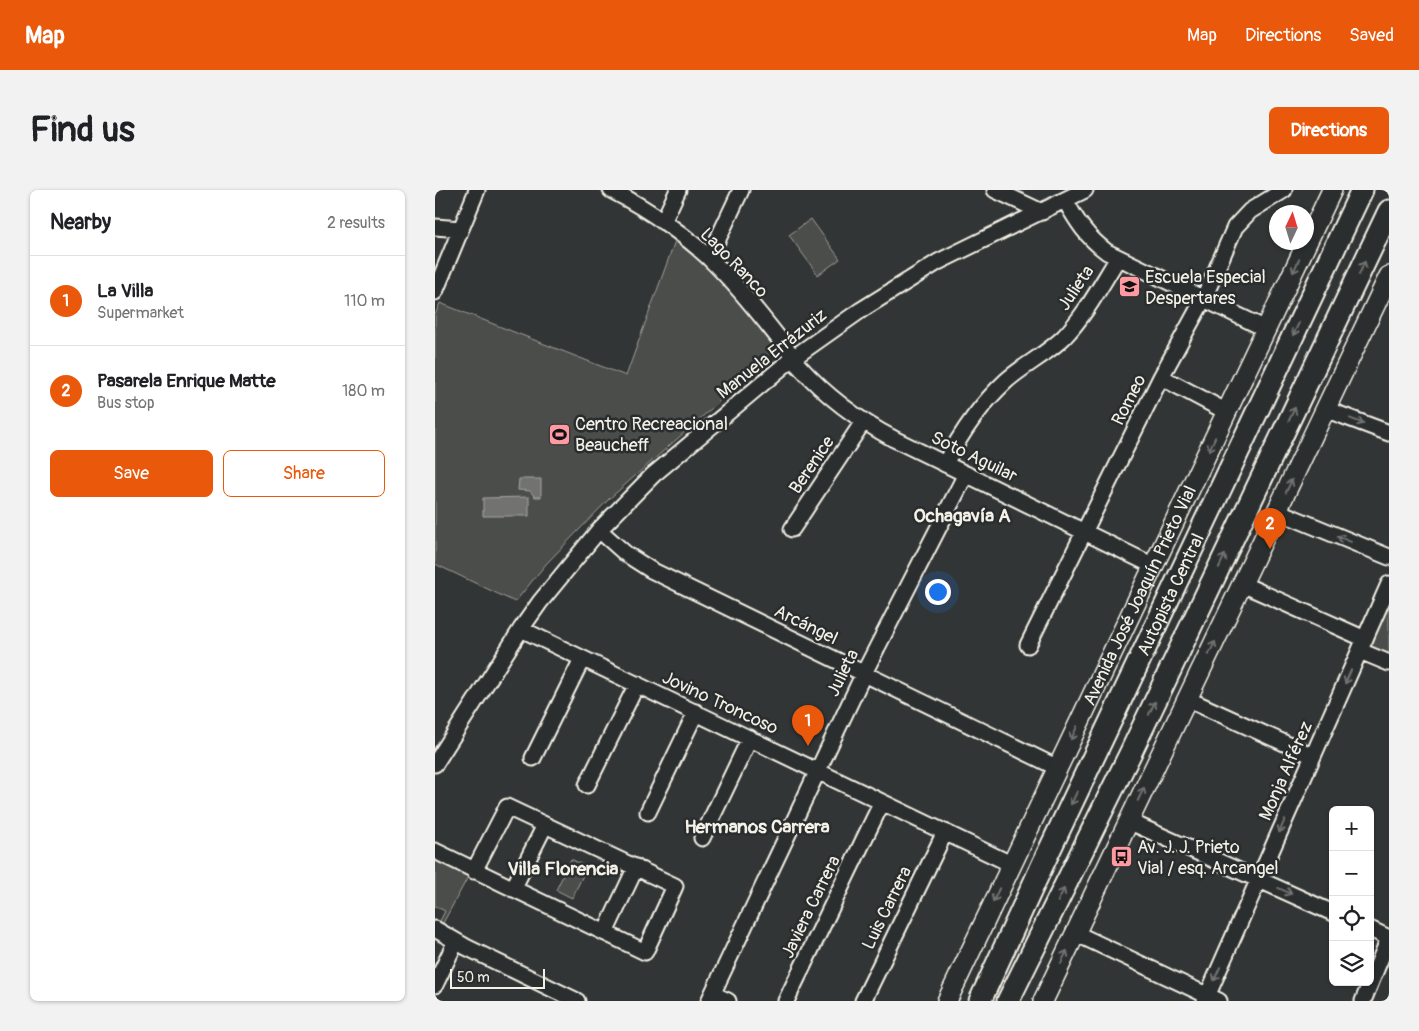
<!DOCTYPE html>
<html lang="en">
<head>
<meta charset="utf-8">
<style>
  :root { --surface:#fff; --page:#f2f2f2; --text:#202124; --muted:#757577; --line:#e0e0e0; --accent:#ea580c }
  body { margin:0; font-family:Pangolin,sans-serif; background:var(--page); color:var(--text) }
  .controls { position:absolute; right:15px; bottom:15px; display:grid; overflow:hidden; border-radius:8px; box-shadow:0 1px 4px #0004 }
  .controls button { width:45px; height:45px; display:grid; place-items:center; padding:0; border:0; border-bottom:1px solid var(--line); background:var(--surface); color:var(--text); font:25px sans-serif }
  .compass { position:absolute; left:834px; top:15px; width:45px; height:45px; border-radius:50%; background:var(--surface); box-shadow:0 1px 4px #0004; rotate:4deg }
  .scale { position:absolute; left:15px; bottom:12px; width:95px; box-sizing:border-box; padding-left:5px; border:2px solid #f4f1e8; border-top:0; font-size:14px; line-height:18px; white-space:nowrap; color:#f4f1e8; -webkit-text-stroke:4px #2a2d2e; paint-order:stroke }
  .you { position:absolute; left:502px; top:401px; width:18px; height:18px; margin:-12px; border:4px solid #fff; border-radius:50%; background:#1a73e8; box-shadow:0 0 0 8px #1a73e833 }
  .badge { display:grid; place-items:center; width:32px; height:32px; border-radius:50%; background:var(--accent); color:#fff; font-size:16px; font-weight:700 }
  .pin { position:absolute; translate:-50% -41px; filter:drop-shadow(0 1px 2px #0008) }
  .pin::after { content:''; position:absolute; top:26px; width:18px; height:15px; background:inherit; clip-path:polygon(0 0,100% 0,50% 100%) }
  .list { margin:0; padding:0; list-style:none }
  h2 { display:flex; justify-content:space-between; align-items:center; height:65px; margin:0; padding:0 20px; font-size:21px }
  h2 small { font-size:16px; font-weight:400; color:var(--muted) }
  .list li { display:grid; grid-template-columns:32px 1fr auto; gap:15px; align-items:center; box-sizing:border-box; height:90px; padding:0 20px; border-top:1px solid var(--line) }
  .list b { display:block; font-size:19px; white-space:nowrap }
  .list p { margin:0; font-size:16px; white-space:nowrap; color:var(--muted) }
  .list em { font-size:16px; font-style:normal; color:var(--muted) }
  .actions { display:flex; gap:10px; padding:15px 20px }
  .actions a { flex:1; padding:11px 0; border:1px solid var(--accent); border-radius:8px; text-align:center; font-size:18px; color:var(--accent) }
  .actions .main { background:var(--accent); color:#fff }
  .icon { flex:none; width:28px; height:28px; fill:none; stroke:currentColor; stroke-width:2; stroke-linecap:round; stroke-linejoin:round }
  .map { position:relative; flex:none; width:954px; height:811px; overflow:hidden; border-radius:8px }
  header { display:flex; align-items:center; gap:30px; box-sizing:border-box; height:70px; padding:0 25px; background:var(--accent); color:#fff }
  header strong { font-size:24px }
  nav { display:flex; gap:28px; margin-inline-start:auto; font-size:18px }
  .intro { display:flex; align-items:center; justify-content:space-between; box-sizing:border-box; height:120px; padding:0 30px }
  h1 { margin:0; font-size:35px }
  .button { padding:12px 22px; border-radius:8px; background:var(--accent); color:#fff; font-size:18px; font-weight:700 }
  main { display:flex; gap:30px; padding:0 30px }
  aside { flex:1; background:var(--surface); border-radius:8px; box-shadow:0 1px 4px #0004 }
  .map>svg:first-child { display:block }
  .green { fill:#4b4d4c; stroke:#a09f9a }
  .water { fill:#727370; stroke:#a6a5a0 }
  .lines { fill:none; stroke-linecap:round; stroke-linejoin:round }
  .minor-casing { stroke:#f4f1e8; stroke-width:19 }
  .major-casing { stroke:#f4f1e8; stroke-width:22 }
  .highway-casing { stroke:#f4f1e8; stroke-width:25 }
  .minor { stroke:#2a2d2e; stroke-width:15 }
  .major { stroke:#2a2d2e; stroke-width:19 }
  .highway { stroke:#2a2d2e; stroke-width:21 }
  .oneway { stroke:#71726f }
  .labels { text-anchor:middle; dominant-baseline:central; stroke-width:5; stroke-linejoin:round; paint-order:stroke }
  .street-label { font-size:18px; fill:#f4f1e8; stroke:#2a2d2e }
  .poi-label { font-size:18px; fill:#f4f1e8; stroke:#2a2d2e; text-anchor:start }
  .neighbourhood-label { font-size:19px; font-weight:bold; fill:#f4f1e8; stroke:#2a2d2e }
</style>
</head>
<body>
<header>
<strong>Map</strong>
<nav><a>Map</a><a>Directions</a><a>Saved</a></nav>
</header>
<div class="intro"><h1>Find us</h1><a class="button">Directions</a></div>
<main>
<aside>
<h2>Nearby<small>2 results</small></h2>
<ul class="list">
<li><span class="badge">1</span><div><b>La Villa</b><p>Supermarket</p></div><em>110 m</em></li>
<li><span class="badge">2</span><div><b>Pasarela Enrique Matte</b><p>Bus stop</p></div><em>180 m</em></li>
</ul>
<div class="actions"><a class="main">Save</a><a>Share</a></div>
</aside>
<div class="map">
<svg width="954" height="811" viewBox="0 0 954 811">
  <rect width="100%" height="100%" fill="#323535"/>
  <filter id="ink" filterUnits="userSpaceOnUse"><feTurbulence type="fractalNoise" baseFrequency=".02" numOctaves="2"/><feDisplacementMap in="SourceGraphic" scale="10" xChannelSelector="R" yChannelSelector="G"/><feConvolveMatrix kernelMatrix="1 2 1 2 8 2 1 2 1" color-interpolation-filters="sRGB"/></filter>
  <g filter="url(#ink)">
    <!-- green -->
    <path class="green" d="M376,29L405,69L383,85L354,45Z
      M241,48L273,72L342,156L277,218L174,309L111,374L80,412L0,374V125L5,113L191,186Z
      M954,399V470L928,458Z
      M0,667L34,685L7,735L4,733L10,721L0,716Z
      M136,669L152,677L137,708L121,700Z"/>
    <!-- water -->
    <path class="water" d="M84,289H106V307H100L95,301L83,300Z
      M94,307V326H48V308Z"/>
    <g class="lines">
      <defs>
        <path id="minor" d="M176,0C215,20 257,49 287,81C310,105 332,133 352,159C356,164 359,170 363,175C391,206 423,230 459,249L719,376
          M560,0L607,22
          M630,10C642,32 652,47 672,62L831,139
          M228,32L243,0
          M0,37L26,39
          M274,68L306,0
          M0,102L42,0
          M726,187L792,222
          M890,219L954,243
          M510,274C526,243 545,215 571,191C589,175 612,164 629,147C651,124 666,95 683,68
          M842,321L954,367
          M357,339L428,232
          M164,340L191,364L216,380L623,578
          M807,394L930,449
          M86,439L576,674
          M593,455L726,187L768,110L800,37L815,21L849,0
          M925,461L954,473
          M752,509L878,566
          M98,568L147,469
          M0,574L86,439L105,412L164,340L218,285L358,168L426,120L503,72L650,0
          M152,595L202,494
          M213,622L261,522
          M693,631L898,723
          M267,648L315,548
          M0,661L210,762L240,696L72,617L39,681
          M78,699L110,635
          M0,739L31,757L142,811
          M935,739L954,748
          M170,743L201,677
          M640,743L784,811
          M0,795L21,751
          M278,804L293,811
          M274,811L429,483L531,284
          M351,811L447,612
          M428,811L510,642
          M770,811L954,394
          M928,811L954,748"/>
        <g id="major">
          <path id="s1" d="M512,811L897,0"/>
          <path d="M608,811L954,86"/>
        </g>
        <g id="highway">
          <path id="s2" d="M545,811L607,676L927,0"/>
          <path d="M573,811L696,562L954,21"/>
        </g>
      </defs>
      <!-- minor casing -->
      <use href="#minor" class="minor-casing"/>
      <!-- major casing -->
      <use href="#major" class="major-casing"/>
      <!-- highway casing -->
      <use href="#highway" class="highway-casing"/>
      <!-- minor -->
      <use href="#minor" class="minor"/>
      <!-- major -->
      <use href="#major" class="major"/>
      <!-- highway -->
      <use href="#highway" class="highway"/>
    </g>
    <!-- one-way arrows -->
    <defs><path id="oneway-shaft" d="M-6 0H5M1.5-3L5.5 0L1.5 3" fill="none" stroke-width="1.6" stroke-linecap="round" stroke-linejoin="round" transform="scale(1.25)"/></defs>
    <g class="oneway">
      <use href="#oneway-shaft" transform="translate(861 76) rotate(115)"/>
      <use href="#oneway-shaft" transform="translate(927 78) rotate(-65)"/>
      <use href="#oneway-shaft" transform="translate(861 139) rotate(115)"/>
      <use href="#oneway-shaft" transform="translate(857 224) rotate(-65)"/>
      <use href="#oneway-shaft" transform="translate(922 231) rotate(21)"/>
      <use href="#oneway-shaft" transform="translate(777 254) rotate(115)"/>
      <use href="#oneway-shaft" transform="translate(854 296) rotate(-65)"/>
      <use href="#oneway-shaft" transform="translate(909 349) rotate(-157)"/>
      <use href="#oneway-shaft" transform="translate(787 371) rotate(-65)"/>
      <use href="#oneway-shaft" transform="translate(777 458) rotate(-64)"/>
      <use href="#oneway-shaft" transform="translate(913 487) rotate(114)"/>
      <use href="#oneway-shaft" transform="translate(717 518) rotate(-65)"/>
      <use href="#oneway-shaft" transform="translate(639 543) rotate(115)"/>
      <use href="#oneway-shaft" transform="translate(706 604) rotate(-64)"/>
      <use href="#oneway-shaft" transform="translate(639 608) rotate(115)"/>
      <use href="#oneway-shaft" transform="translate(847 636) rotate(114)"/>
      <use href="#oneway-shaft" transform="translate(850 701) rotate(24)"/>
      <use href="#oneway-shaft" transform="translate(561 705) rotate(115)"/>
      <use href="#oneway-shaft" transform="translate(626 705) rotate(-64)"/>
      <use href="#oneway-shaft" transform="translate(629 767) rotate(-65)"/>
      <use href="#oneway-shaft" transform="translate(782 784) rotate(114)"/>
    </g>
  </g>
  <!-- icons -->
  <defs>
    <symbol id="school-square" viewBox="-11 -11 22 22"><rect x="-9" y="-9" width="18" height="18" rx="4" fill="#ff9aa2" stroke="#2a2d2e"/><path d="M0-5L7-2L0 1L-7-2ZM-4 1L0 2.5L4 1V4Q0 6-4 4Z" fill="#111"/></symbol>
    <symbol id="stadium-square" viewBox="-11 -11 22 22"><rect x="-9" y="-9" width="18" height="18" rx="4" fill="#ff9aa2" stroke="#2a2d2e"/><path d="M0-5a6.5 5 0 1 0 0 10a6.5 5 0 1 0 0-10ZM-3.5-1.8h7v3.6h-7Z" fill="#111"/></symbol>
    <symbol id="bus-square" viewBox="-11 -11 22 22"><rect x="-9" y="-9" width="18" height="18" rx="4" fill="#ff9aa2" stroke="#2a2d2e"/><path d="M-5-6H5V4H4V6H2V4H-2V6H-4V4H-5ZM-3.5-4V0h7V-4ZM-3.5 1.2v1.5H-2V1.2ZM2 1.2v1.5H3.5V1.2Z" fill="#111"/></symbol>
  </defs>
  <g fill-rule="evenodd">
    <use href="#school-square" x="682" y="84" width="25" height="25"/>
    <use href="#stadium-square" x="112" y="232" width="25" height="25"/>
    <use href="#bus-square" x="674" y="654" width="25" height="25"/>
  </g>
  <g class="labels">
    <!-- street labels -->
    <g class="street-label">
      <text transform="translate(299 73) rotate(46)">Lago Ranco</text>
      <text transform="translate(641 98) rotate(-56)">Julieta</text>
      <text transform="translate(337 164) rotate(-38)">Manuela Errázuriz</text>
      <text transform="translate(694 210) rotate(-63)">Romeo</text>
      <text transform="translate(539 267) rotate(26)">Soto Aguilar</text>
      <text transform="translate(377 275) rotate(-56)">Berenice</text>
      <text stroke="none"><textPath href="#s2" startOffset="449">Autopista Central</textPath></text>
      <text stroke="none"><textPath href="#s1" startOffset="449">Avenida José Joaquín Prieto Vial</textPath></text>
      <text transform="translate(371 435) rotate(26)">Arcángel</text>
      <text transform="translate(408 483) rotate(-64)">Julieta</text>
      <text transform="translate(285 513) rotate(25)">Jovino Troncoso</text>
      <text transform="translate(851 581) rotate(-66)">Monja Alférez</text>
      <text transform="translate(376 717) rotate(-64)">Javiera Carrera</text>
      <text transform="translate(452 718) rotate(-64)">Luis Carrera</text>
    </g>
    <!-- poi labels -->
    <g class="poi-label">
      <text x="710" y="87">Escuela Especial<tspan x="710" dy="21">Despertares</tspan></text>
      <text x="140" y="234">Centro Recreacional<tspan x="140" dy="21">Beaucheff</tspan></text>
      <text x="702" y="657">Av. J. J. Prieto<tspan x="702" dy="21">Vial / esq. Arcangel</tspan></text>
    </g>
    <!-- neighbourhood labels -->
    <g class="neighbourhood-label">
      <text x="527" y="326">Ochagavía A</text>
      <text x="322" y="637">Hermanos Carrera</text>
      <text x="128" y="679">Villa Florencia</text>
    </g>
  </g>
</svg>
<div class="controls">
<button>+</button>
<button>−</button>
<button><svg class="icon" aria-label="locate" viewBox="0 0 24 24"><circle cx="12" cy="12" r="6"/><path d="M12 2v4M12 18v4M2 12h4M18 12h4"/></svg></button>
<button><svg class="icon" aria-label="layers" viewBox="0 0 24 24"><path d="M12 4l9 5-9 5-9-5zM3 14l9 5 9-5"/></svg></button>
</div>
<svg class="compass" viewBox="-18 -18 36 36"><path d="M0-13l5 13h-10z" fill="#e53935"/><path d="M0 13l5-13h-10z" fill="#757577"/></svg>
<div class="scale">50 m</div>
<div class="you"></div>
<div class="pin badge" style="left:373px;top:556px">1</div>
<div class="pin badge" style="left:835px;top:359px">2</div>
</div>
</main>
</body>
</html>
